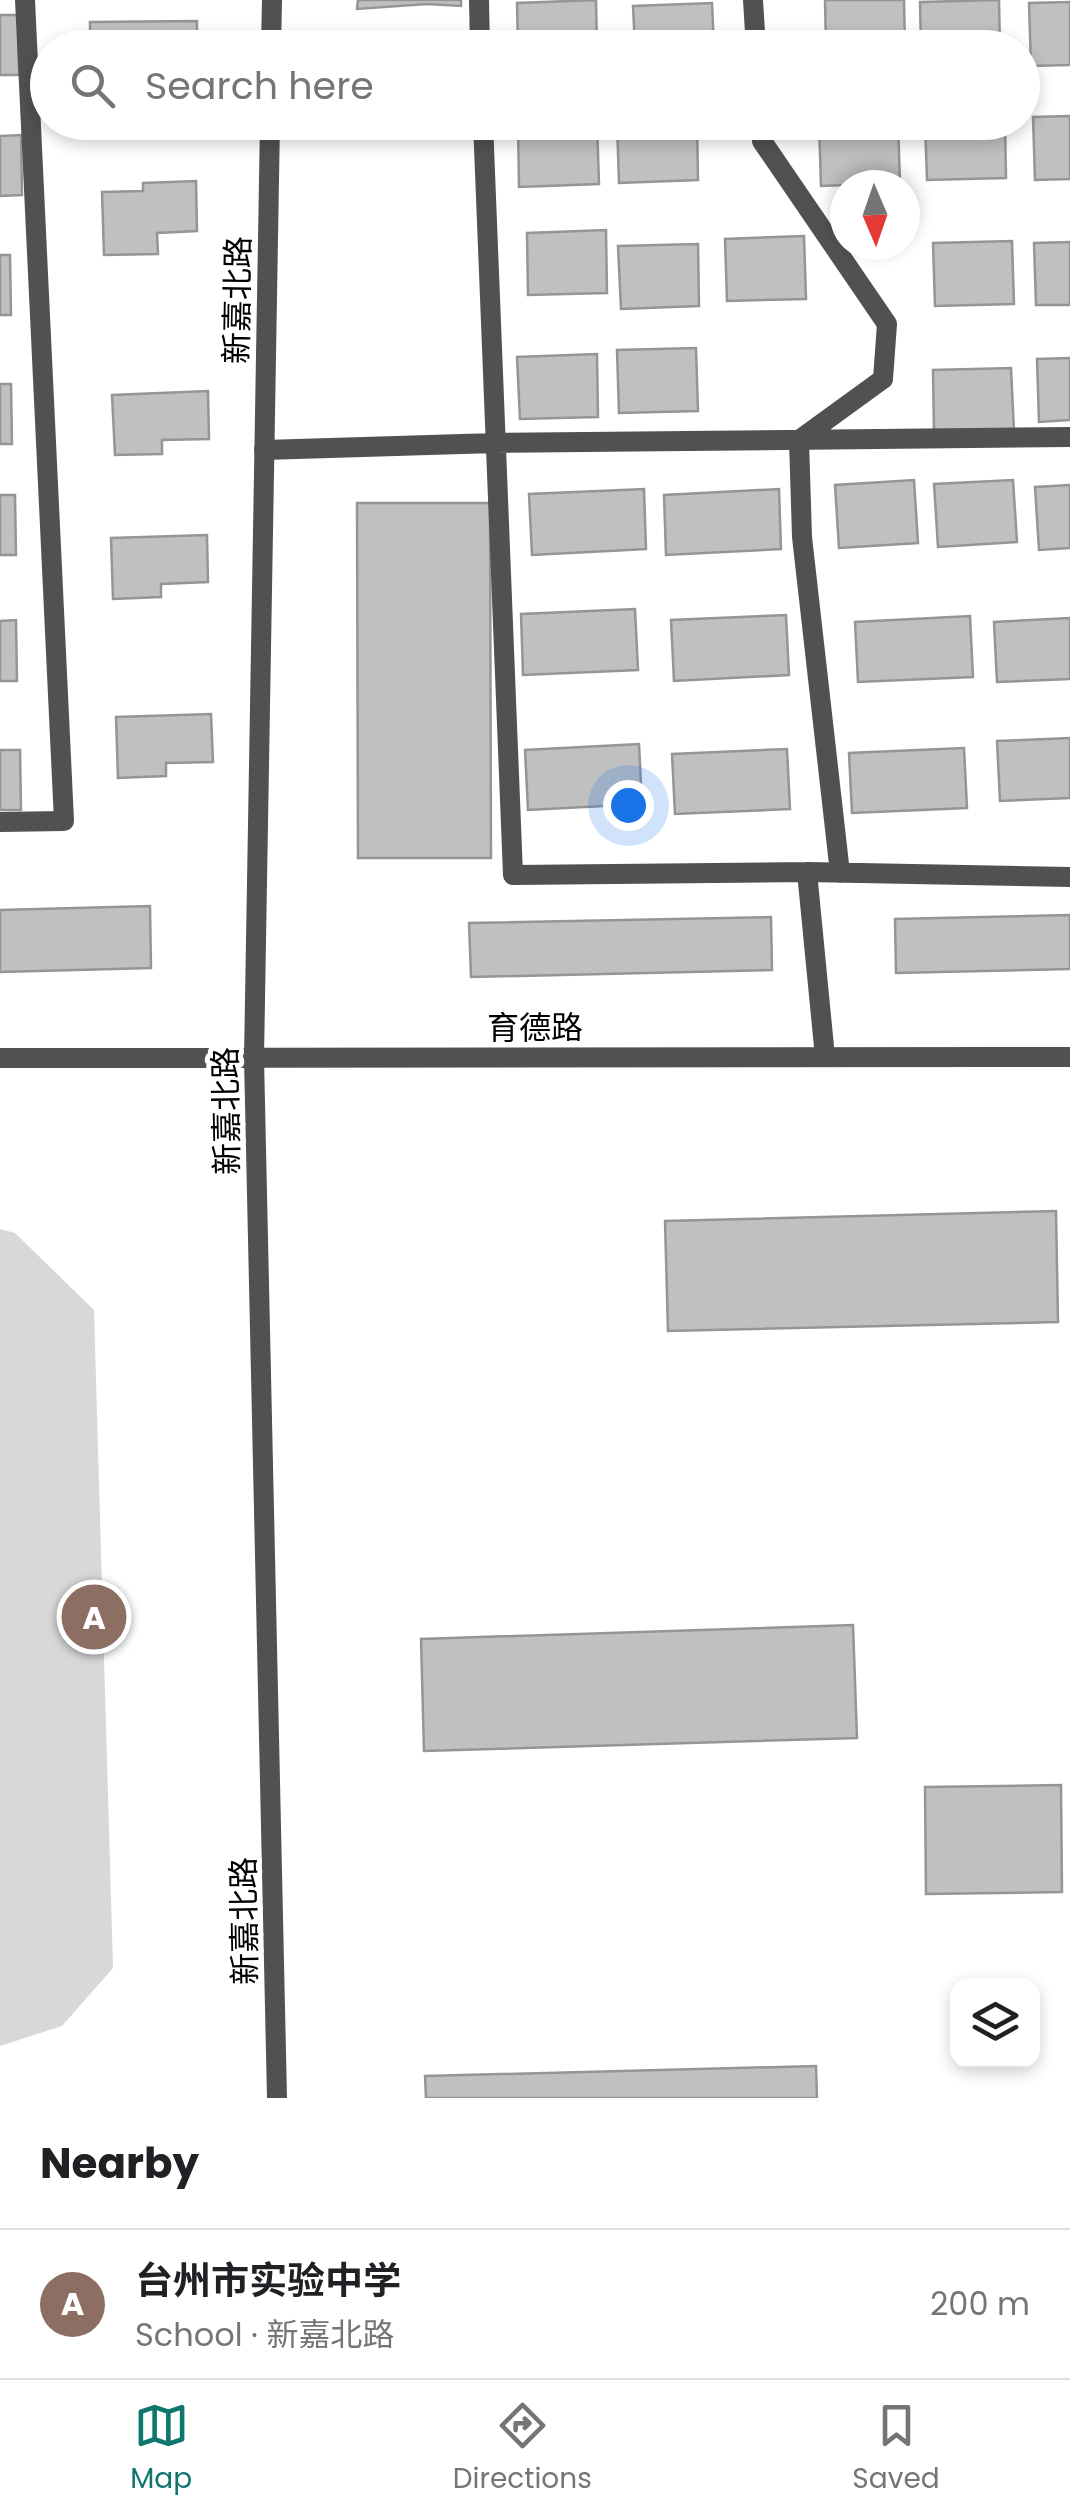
<!DOCTYPE html>
<html lang="en">
<head>
<meta charset="utf-8">
<style>
  :root { --surface:#fff; --page:#f6f6f6; --text:#202124; --muted:#757577; --line:#e0e0e0; --accent:#0f766e }
  body { margin:0; font-family:Poppins,"Noto Sans SC",sans-serif; background:var(--page); color:var(--text) }
  .controls { position:absolute; right:30px; bottom:30px; display:grid; overflow:hidden; border-radius:20px; box-shadow:0 5px 15px #0003 }
  .controls button { width:90px; height:90px; display:grid; place-items:center; padding:0; border:0; border-bottom:2px solid var(--line); background:var(--surface); color:var(--text); font:50px sans-serif }
  .compass { position:absolute; left:830px; top:170px; width:90px; height:90px; border-radius:50%; background:var(--surface); box-shadow:0 5px 15px #0003; rotate:178deg }
  .you { position:absolute; left:628px; top:805px; width:35px; height:35px; margin:-25px; border:8px solid #fff; border-radius:50%; background:#1a73e8; box-shadow:0 0 0 15px #1a73e833 }
  .badge { display:grid; place-items:center; width:65px; height:65px; border-radius:50%; background:var(--accent); color:#fff; font-size:32px; font-weight:700 }
  .pin { position:absolute; translate:-50% -50%; border:5px solid #fff; box-shadow:0 2px 10px #0006 }
  .list { margin:0; padding:0; list-style:none }
  h2 { display:flex; justify-content:space-between; align-items:center; height:130px; margin:0; padding:0 40px; font-size:42px }
  h2 small { font-size:32px; font-weight:400; color:var(--muted) }
  .list li { display:grid; grid-template-columns:65px 1fr auto; gap:30px; align-items:center; box-sizing:border-box; height:150px; padding:0 40px; border-top:2px solid var(--line) }
  .list b { display:block; font-size:38px; white-space:nowrap }
  .list p { margin:0; font-size:32px; white-space:nowrap; color:var(--muted) }
  .list em { font-size:32px; font-style:normal; color:var(--muted) }
  .icon { flex:none; width:55px; height:55px; fill:none; stroke:currentColor; stroke-width:2; stroke-linecap:round; stroke-linejoin:round }
  .map { position:relative; flex:none; width:1070px; height:2098px; overflow:hidden }
  .search { position:absolute; background:var(--surface); box-shadow:0 5px 15px #0003; left:30px; right:30px; top:30px; height:110px; display:flex; align-items:center; gap:25px; box-sizing:border-box; padding:0 35px; border-radius:55px; color:var(--muted); font-size:38px }
  .sheet { height:280px; background:var(--surface) }
  nav { display:flex; justify-content:space-around; align-items:center; box-sizing:border-box; height:140px; border-top:2px solid var(--line); background:var(--surface); font-size:28px; color:var(--muted) }
  nav a { display:grid; justify-items:center; gap:5px }
  nav .on { color:var(--accent) }
  .map>svg:first-child { display:block }
  .green { fill:#d8d8d8 }
  .building { fill:#c0c0c0; stroke:#959595; stroke-width:2.5 }
  .lines { fill:none; stroke-linecap:round; stroke-linejoin:round }
  .minor { stroke:#515151; stroke-width:20 }
  .tertiary { stroke:#515151; stroke-width:20 }
  .labels { text-anchor:middle; dominant-baseline:central; stroke-width:10; stroke-linejoin:round; paint-order:stroke }
  .street-label { font-size:32px; fill:#000; stroke:#fff }
</style>
</head>
<body>
<div class="map">
<svg width="1070" height="2098" viewBox="0 0 1070 2098">
  <rect width="100%" height="100%" fill="#fff"/>
  <!-- green -->
  <path class="green" d="M0,1229L15,1233L94,1310L113,1968L62,2026L0,2046Z"/>
  <!-- building -->
  <path class="building" d="M358,0H461V6L427,4L357,9Z
    M596,0L597,48H518L517,3Z
    M825,0H904L905,48H826Z
    M999,0L1000,48H921L920,2Z
    M1070,2V65L1031,66L1029,3Z
    M712,3L714,48H635L633,6Z
    M0,15H18L19,75H0Z
    M197,21V48H90V22Z
    M1070,116V179L1035,180L1033,117Z
    M597,122L599,184L519,187L518,124Z
    M617,122H697L698,180L619,183Z
    M898,122L900,183L821,186L819,123Z
    M925,122H1005L1006,178L927,180Z
    M21,135L22,195L0,196V136Z
    M196,181L197,231L157,233L158,254L104,255L102,192L143,191V183Z
    M606,230L607,293L528,295L527,233Z
    M804,236L806,299L727,301L725,239Z
    M1012,241L1014,304L935,306L933,243Z
    M1070,242V305H1036L1034,243Z
    M698,244L699,306L621,309L618,246Z
    M0,255H10L11,315H0Z
    M696,348L698,411L619,413L617,350Z
    M597,354L598,417L520,419L517,357Z
    M1070,358V420L1039,422L1037,359Z
    M1011,368L1014,431L934,433L933,370Z
    M0,384H11L12,444H0Z
    M208,391L209,439L162,440V454L115,455L112,395Z
    M914,480L918,543L839,548L835,485Z
    M1013,480L1017,542L938,547L934,484Z
    M1070,485V548L1039,550L1035,487Z
    M644,489L646,549L532,555L529,494Z
    M779,489L781,549L666,555L664,495Z
    M0,495H15L16,555H0Z
    M357,503H490L491,858H358Z
    M207,535L208,582L161,584V597L113,599L111,538Z
    M635,609L638,670L523,675L521,614Z
    M786,615L789,675L674,681L671,620Z
    M970,616L973,677L858,682L855,622Z
    M1070,618V679L997,682L994,622Z
    M16,620L17,681H0V621Z
    M211,714L213,762L166,763V776L118,778L116,717Z
    M1070,738V798L1000,801L997,741Z
    M639,744L642,804L528,810L525,750Z
    M964,748L967,808L852,813L849,753Z
    M787,749L790,809L675,814L672,754Z
    M0,750H20L21,810H0Z
    M150,906L151,968L0,972V910Z
    M1070,915V969L896,973L895,919Z
    M771,917L772,970L471,977L469,923Z
    M1056,1211L1058,1322L668,1331L665,1221Z
    M853,1625L857,1738L424,1751L421,1639Z
    M1061,1785L1062,1892L926,1894L925,1787Z
    M816,2066L817,2098H426L425,2076Z"/>
  <g class="lines">
    <!-- minor -->
    <path class="minor" d="M479,0L480,48
      M753,0L756,48
      M483,122L513,875L807,872
      M761,122L762,141L887,324L883,379L799,440L802,537L840,873
      M264,450L495,443L1070,437
      M0,822L64,821L25,0
      M825,1057L807,872L1070,877"/>
    <!-- tertiary -->
    <path class="tertiary" d="M271,48L272,0
      M270,122L254,1058L277,2098
      M0,1058L1070,1057"/>
  </g>
  <g class="labels">
    <!-- street labels -->
    <g class="street-label">
      <text transform="translate(237 300) rotate(-89)">新嘉北路</text>
      <text x="535" y="1027">育德路</text>
      <text transform="translate(226 1111) rotate(-91)">新嘉北路</text>
      <text transform="translate(244 1921) rotate(-91)">新嘉北路</text>
    </g>
  </g>
</svg>
<div class="controls">
<button><svg class="icon" aria-label="layers" viewBox="0 0 24 24"><path d="M12 4l9 5-9 5-9-5zM3 14l9 5 9-5"/></svg></button>
</div>
<svg class="compass" viewBox="-18 -18 36 36"><path d="M0-13l5 13h-10z" fill="#e53935"/><path d="M0 13l5-13h-10z" fill="#757577"/></svg>
<div class="you"></div>
<div class="pin badge" style="left:94px;top:1617px;background:#8d6e63">A</div>
<div class="search"><svg class="icon" aria-label="search" viewBox="0 0 24 24"><circle cx="10" cy="10" r="6"/><path d="M15 15l6 6"/></svg>Search here</div>
</div>
<section class="sheet">
<h2>Nearby<small></small></h2>
<ul class="list">
<li><span class="badge" style="background:#8d6e63">A</span><div><b>台州市实验中学</b><p>School · 新嘉北路</p></div><em>200 m</em></li>
</ul>
</section>
<nav>
<a class="on"><svg class="icon" aria-label="map" viewBox="0 0 24 24"><path d="M3 6l6-2 6 2 6-2v14l-6 2-6-2-6 2zM9 4v14M15 6v14"/></svg>Map</a>
<a><svg class="icon" aria-label="directions" viewBox="0 0 24 24"><path d="M12 3l9 9-9 9-9-9zM9 14v-3h6M13 9l2 2-2 2"/></svg>Directions</a>
<a><svg class="icon" aria-label="saved" viewBox="0 0 24 24"><path d="M7 4h10v16l-5-4-5 4z"/></svg>Saved</a>
</nav>
</body>
</html>
